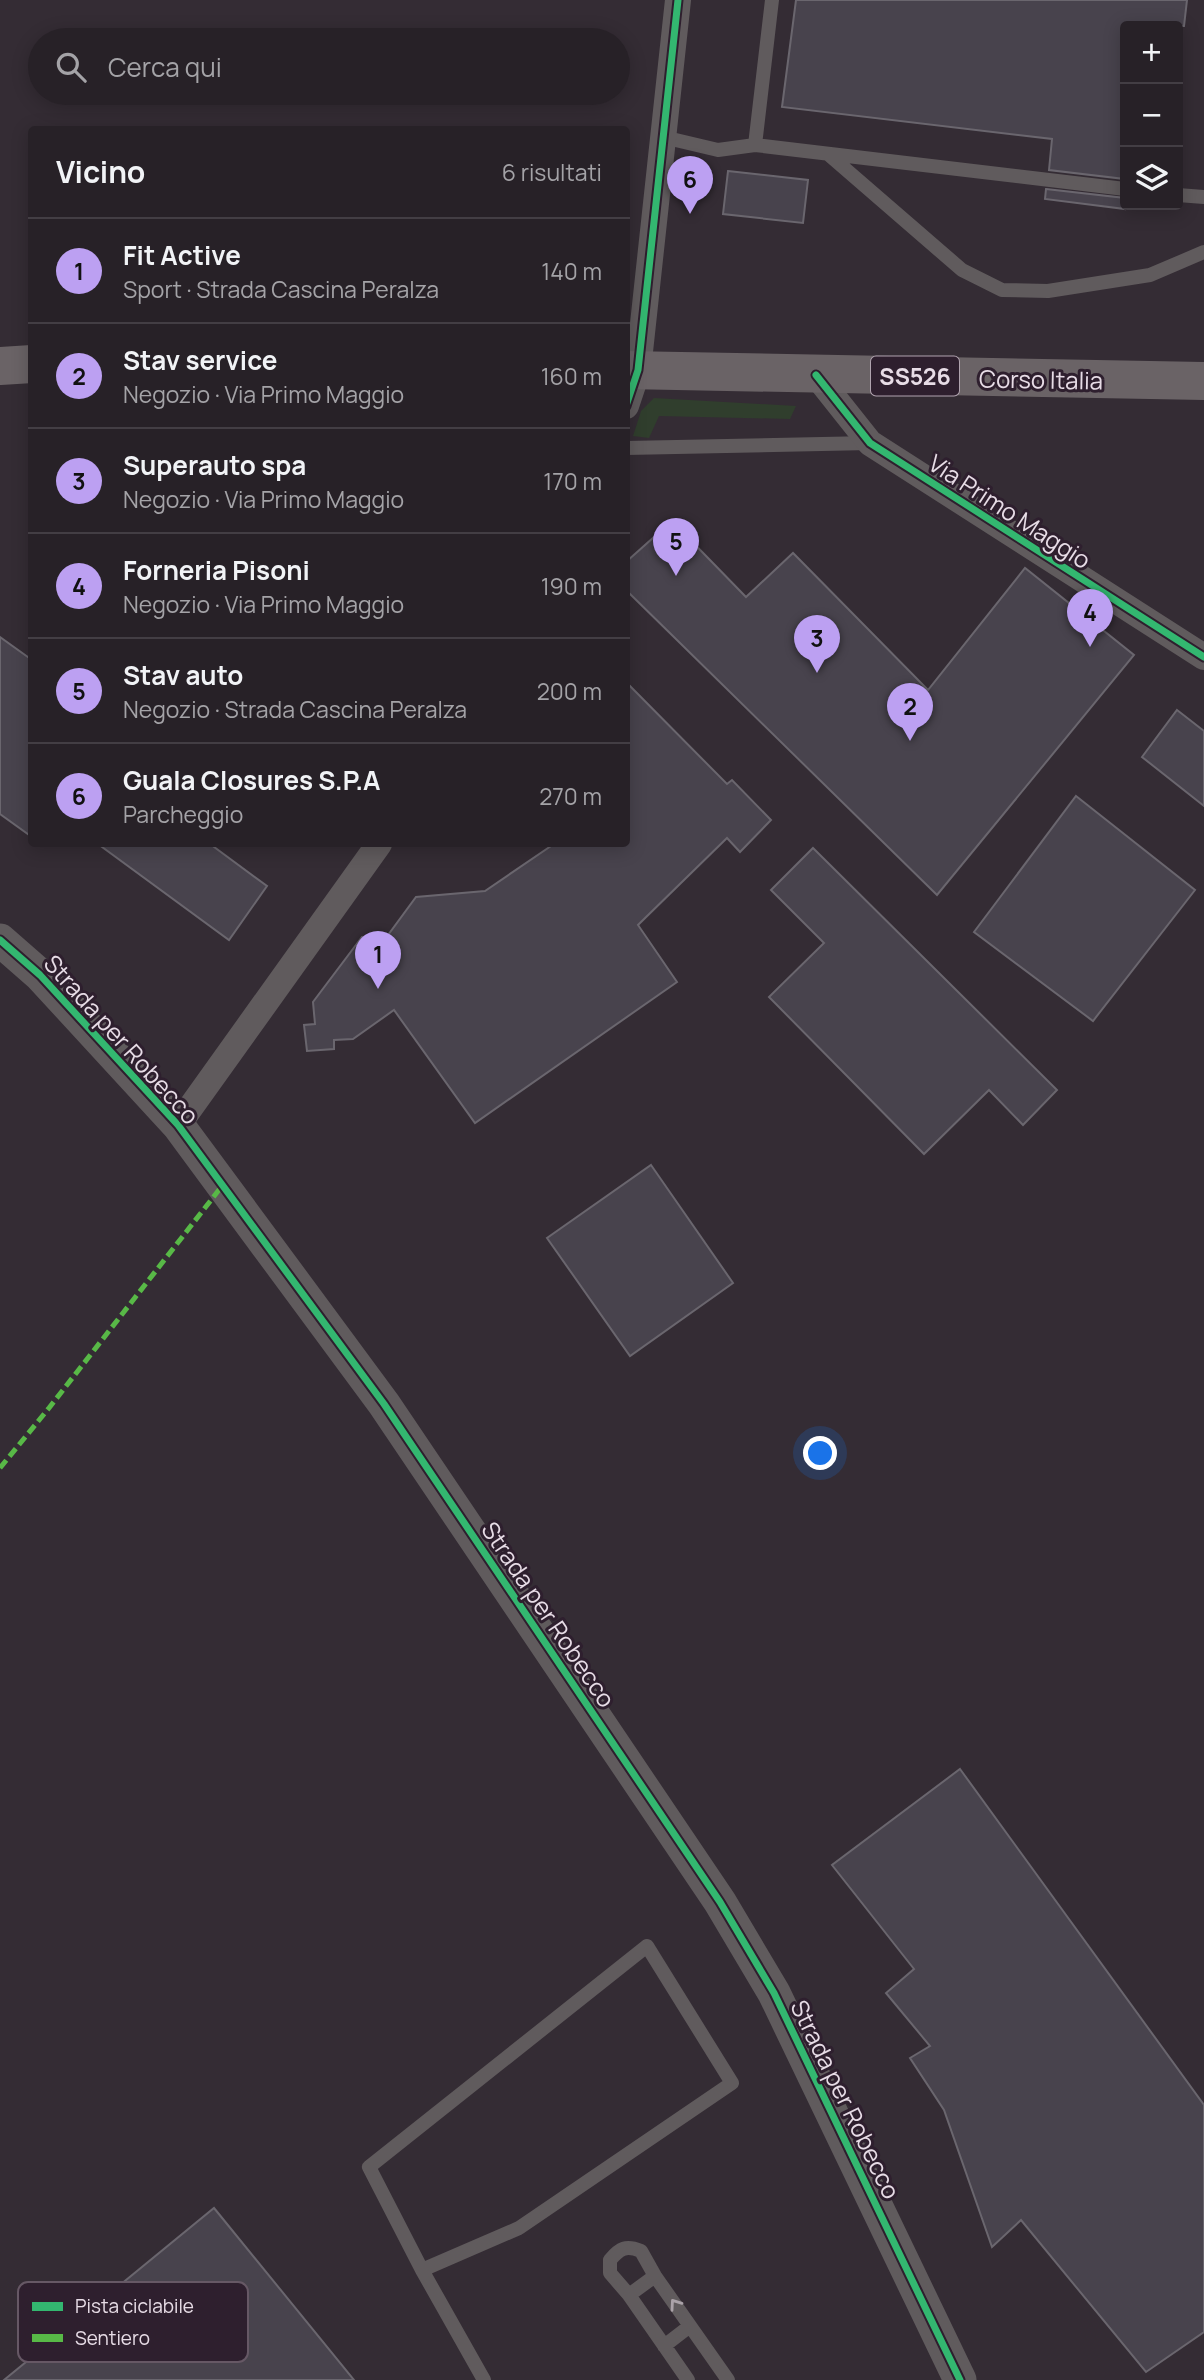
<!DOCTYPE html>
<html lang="it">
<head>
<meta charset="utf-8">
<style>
  :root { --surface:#272127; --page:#2f292f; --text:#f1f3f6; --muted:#a4a3a7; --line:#433e44; --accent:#bca0f2 }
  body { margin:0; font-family:Manrope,sans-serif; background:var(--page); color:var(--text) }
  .controls { position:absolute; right:21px; top:21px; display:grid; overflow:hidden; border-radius:7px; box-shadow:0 4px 18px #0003 }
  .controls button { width:63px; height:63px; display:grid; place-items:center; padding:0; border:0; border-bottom:2px solid var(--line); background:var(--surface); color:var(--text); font:35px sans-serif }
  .you { position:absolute; left:821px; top:1454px; width:24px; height:24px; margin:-18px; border:5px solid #fff; border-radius:50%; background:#1a73e8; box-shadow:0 0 0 10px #1a73e833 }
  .badge { display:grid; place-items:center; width:46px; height:46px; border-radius:50%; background:var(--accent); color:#111; font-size:23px; font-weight:700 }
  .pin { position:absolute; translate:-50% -58px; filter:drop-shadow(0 2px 4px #0008) }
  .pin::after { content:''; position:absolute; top:37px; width:24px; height:21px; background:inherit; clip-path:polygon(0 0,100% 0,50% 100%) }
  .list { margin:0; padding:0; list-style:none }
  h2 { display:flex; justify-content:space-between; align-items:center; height:91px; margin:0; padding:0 28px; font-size:30px }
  h2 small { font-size:23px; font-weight:400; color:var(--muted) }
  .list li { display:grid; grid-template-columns:46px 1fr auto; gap:21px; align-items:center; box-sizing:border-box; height:105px; padding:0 28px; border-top:2px solid var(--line) }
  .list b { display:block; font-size:26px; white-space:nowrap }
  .list p { margin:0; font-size:23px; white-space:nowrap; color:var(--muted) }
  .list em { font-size:23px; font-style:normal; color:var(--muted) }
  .icon { flex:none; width:38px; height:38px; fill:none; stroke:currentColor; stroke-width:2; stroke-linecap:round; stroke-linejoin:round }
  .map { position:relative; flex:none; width:1204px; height:2380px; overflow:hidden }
  .search { position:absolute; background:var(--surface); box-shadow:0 4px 18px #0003; left:28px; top:28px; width:602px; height:77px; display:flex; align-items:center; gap:18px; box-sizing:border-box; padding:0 24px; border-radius:38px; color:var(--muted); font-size:26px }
  .panel { position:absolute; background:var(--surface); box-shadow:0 4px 18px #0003; left:28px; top:126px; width:602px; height:721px; border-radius:7px }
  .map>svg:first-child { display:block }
  .green { fill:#303e2d }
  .building { fill:#48434d; stroke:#6a666e; stroke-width:2 }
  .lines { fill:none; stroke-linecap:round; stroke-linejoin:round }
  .service { stroke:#605b5d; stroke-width:14 }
  .minor { stroke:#605b5d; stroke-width:26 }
  .tertiary { stroke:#605b5d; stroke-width:33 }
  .primary { stroke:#6a6366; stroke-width:38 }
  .quiet { stroke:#58b947; stroke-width:5; stroke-dasharray:10 5; stroke-linecap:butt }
  .cycleway-casing { stroke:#2e1f2e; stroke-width:11 }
  .cycleway { stroke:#33b770; stroke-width:7 }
  .oneway { stroke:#aaa2a8 }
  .labels { text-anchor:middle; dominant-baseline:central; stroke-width:6; stroke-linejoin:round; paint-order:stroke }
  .shield { fill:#2e1f2e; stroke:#b0a3af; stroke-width:2 }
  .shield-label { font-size:23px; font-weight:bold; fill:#e7dce6 }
  .street-label { font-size:24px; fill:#e7dce6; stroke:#2e1f2e }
  .key { fill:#2e1f2e; stroke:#665865; stroke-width:2 }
  .key-label { font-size:19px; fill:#e7dce6 }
</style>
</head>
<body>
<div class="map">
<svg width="1204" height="2380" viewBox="0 0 1204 2380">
  <rect width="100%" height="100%" fill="#342c34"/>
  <!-- green -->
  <path class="green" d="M654,398L796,406L790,419L659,416L649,438L633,436L641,411Z"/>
  <!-- building -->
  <path class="building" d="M796,0H1187L1184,26H1125V179L1049,170L1052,139L782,107Z
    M728,171L808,180L803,223L723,214Z
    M1046,189L1125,198V209L1045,199Z
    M672,521L746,597L793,553L928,690L1025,568L1134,655L937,895L626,590V562Z
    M0,637L32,660V837L0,814Z
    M626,682L727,784L732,780L771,820L740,852L727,838L638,925L677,982L475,1123L394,1010L353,1039L334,1040V1049L307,1051L304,1025L315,1024L313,1002L362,937L388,935L416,897L485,891L554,844H626Z
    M1177,710L1204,731V806L1142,757Z
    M1076,796L1195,890L1093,1021L974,932Z
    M98,844H210L267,886L229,940Z
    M813,848L1057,1090L1023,1125L989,1090L924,1154L769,997L824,943L771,890Z
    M651,1165L733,1283L630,1356L547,1238Z
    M960,1769L1204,2105V2332L1146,2372L1021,2220L992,2247L944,2110L910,2058L930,2046L886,1993L914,1969L832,1865Z
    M214,2208L354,2380H4Z"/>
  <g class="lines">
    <!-- service -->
    <path class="service" d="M663,137L718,150L755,145L772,0
      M755,145L1125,189
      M828,154L962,270L1002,290L1048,291L1150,275L1204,252
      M1178,195L1204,197
      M626,448L870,443
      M422,2270L519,2228L732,2083L647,1946L369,2167L422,2270L484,2380
      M629,2295L655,2276
      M664,2346L690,2326
      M688,2380L629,2295L610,2273V2260C620,2248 626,2245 641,2251L655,2276L728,2380"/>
    <!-- minor -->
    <path class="minor" d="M816,375L870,443L1204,657
      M626,406L638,370L678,0
      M178,1125L379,844"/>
    <!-- tertiary -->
    <path class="tertiary" d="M0,940L40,975L178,1125L384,1404L720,1902L774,1993L960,2380"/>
    <!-- primary -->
    <path class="primary" d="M0,366L32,364
      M626,370L1204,381"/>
    <!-- quiet -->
    <path class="quiet" d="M0,1468L49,1408L222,1186"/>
    <defs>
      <path id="cycleway" d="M816,375L870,443L1204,657
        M626,406L638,370L678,0
        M0,940L40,975L178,1125L384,1404L720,1902L774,1993L960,2380"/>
    </defs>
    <!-- cycleway casing -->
    <use href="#cycleway" class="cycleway-casing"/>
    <!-- cycleway -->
    <use href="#cycleway" class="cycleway"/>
  </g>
  <!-- one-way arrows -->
  <defs><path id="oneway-chevron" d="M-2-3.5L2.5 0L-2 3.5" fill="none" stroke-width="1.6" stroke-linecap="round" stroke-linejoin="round" transform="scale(1.75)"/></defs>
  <use class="oneway" href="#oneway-chevron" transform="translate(675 2304) rotate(-125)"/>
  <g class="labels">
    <!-- shield labels -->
    <rect class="shield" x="871" y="356.5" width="88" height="39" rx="5"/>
    <g class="shield-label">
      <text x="915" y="376">SS526</text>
    </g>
    <!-- street labels -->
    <g class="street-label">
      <text transform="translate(1041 379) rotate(1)">Corso Italia</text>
      <text transform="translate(1010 511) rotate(33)">Via Primo Maggio</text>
      <text transform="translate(122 1039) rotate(48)">Strada per Robecco</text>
      <text transform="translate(549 1614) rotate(56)">Strada per Robecco</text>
      <text transform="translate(846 2099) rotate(64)">Strada per Robecco</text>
    </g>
  </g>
  <!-- legend -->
  <rect x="18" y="2282" width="230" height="80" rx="10" class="key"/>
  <rect x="32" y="2302" width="31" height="9" fill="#33b770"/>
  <rect x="32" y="2334" width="31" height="8" fill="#58b947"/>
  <g class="key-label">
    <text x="75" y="2313">Pista ciclabile</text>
    <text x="75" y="2345">Sentiero</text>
  </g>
</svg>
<div class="controls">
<button>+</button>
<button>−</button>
<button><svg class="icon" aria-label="layers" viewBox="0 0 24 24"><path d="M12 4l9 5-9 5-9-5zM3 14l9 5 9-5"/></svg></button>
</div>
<div class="you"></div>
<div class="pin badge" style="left:378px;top:989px">1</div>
<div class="pin badge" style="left:910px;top:741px">2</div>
<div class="pin badge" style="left:817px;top:673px">3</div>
<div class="pin badge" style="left:1090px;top:647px">4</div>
<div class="pin badge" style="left:676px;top:576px">5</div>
<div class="pin badge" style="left:690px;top:214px">6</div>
<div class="search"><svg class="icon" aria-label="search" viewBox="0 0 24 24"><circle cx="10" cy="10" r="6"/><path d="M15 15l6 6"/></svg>Cerca qui</div>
<section class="panel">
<h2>Vicino<small>6 risultati</small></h2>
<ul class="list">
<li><span class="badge">1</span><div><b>Fit Active</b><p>Sport · Strada Cascina Peralza</p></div><em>140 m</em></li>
<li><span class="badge">2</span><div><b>Stav service</b><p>Negozio · Via Primo Maggio</p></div><em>160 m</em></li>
<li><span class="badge">3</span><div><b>Superauto spa</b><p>Negozio · Via Primo Maggio</p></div><em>170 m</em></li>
<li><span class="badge">4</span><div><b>Forneria Pisoni</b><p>Negozio · Via Primo Maggio</p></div><em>190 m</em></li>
<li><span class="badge">5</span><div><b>Stav auto</b><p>Negozio · Strada Cascina Peralza</p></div><em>200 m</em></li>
<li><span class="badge">6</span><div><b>Guala Closures S.P.A</b><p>Parcheggio</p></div><em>270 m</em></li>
</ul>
</section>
</div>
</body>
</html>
